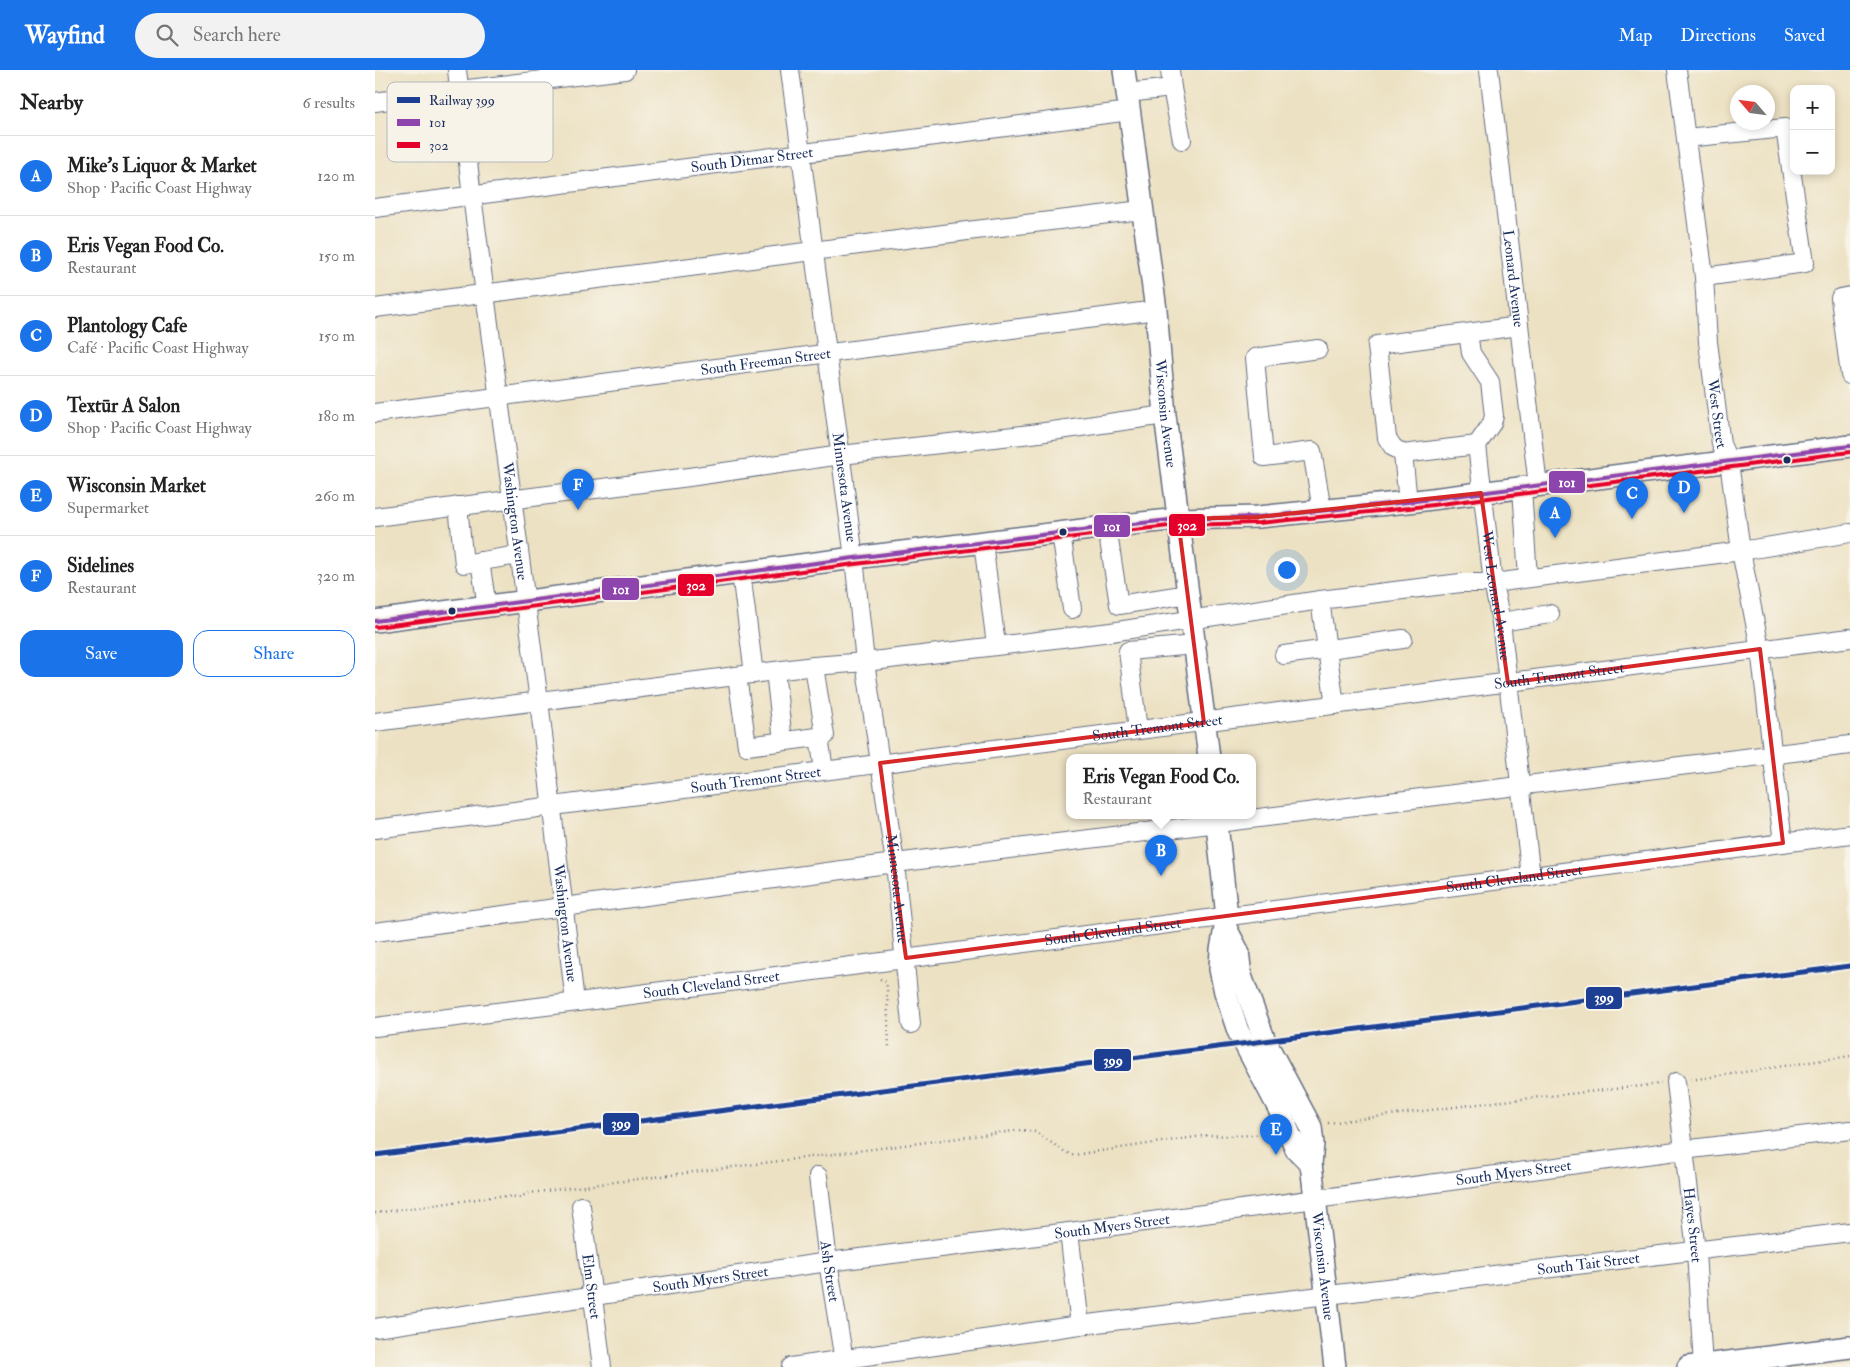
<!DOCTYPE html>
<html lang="en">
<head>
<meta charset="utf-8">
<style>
  :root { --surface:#fff; --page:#f2f2f2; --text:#222; --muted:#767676; --line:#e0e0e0; --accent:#1a73e8 }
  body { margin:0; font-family:"IM FELL Double Pica",serif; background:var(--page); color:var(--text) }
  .controls { position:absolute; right:15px; top:15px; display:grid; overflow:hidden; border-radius:10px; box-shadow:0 2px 8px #0003 }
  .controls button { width:45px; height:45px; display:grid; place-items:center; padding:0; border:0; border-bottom:1px solid var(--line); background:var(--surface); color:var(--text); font:25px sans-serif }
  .compass { position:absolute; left:1355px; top:15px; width:45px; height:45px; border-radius:50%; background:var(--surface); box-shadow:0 2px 8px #0003; rotate:298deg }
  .you { position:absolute; left:911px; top:499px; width:18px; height:18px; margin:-12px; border:4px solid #fff; border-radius:50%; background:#1a73e8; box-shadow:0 0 0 8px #1a73e833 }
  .badge { display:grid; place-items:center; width:32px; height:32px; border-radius:50%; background:var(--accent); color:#fff; font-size:16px; font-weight:700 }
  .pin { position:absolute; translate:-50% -41px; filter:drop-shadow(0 1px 2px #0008) }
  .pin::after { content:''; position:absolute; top:26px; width:18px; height:15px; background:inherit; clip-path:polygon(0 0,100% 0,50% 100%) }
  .popup { position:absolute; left:691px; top:684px; width:190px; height:65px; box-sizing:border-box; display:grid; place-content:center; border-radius:10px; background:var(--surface); filter:drop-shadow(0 1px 4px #0005); font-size:16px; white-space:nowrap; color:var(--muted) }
  .popup b { font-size:19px; color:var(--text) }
  .popup::after { content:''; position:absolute; left:50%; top:100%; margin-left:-10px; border:10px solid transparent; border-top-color:var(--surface) }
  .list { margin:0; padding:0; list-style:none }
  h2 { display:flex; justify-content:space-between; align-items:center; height:65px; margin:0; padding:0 20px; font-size:21px }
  h2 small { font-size:16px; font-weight:400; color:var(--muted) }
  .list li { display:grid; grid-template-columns:32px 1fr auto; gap:15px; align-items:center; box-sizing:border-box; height:80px; padding:0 20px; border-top:1px solid var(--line) }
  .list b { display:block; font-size:19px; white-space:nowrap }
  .list p { margin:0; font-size:16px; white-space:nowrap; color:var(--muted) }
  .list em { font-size:16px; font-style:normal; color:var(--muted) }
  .actions { display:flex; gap:10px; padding:15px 20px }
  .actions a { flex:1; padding:11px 0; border:1px solid var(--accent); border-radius:15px; text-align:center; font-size:18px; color:var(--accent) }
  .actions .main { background:var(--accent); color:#fff }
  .icon { flex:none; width:28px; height:28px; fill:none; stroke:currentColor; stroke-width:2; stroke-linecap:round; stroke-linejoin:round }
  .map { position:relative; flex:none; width:1475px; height:1297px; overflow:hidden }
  header { display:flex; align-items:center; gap:30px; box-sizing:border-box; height:70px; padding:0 25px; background:var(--accent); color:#fff }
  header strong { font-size:24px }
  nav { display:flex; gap:28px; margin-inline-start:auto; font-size:18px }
  .search { width:350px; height:45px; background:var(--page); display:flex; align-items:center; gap:12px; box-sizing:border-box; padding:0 18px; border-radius:28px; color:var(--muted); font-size:19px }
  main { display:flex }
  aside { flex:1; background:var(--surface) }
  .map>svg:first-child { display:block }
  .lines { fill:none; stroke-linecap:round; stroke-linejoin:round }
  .minor-casing { stroke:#646d81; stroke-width:20 }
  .major-casing { stroke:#646d81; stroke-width:24 }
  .path { stroke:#646d81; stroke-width:2.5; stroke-dasharray:1 4; stroke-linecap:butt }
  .minor { stroke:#fff; stroke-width:18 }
  .major { stroke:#fff; stroke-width:21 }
  .bus-1-casing { stroke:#f7f3e8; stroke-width:8 }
  .bus-2-casing { stroke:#f7f3e8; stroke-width:8 }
  .bus-1 { stroke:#8e44ad; stroke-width:4 }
  .bus-2 { stroke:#e4002b; stroke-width:4 }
  .rail-1-casing { stroke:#f7f3e8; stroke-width:9 }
  .rail-1 { stroke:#1c3f94; stroke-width:5 }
  .marked { fill:none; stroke:#d62828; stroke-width:4; stroke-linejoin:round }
  .bus-dot { fill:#1b2f5e; stroke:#f7f3e8; stroke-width:2 }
  .labels { text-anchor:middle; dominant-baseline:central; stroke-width:4; stroke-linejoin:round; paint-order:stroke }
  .street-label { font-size:15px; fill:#1b2f5e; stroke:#f7f3e8 }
  .key { fill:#f7f3e8; stroke:#b5b8bf; stroke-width:1 }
  .key-label { font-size:14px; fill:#1b2f5e }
  .line-badge { stroke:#f7f3e8; stroke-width:2 }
  .badge-label { font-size:14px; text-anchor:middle; font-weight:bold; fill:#fff }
</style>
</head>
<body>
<header>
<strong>Wayfind</strong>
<div class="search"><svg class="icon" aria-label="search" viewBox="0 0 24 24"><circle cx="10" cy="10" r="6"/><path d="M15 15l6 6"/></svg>Search here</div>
<nav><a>Map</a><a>Directions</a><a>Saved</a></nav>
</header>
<main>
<aside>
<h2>Nearby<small>6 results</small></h2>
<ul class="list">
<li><span class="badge">A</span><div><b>Mike's Liquor &amp; Market</b><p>Shop · Pacific Coast Highway</p></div><em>120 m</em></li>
<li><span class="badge">B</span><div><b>Eris Vegan Food Co.</b><p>Restaurant</p></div><em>150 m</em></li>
<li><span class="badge">C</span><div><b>Plantology Cafe</b><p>Café · Pacific Coast Highway</p></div><em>150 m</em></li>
<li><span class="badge">D</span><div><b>Textūr A Salon</b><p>Shop · Pacific Coast Highway</p></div><em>180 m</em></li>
<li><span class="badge">E</span><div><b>Wisconsin Market</b><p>Supermarket</p></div><em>260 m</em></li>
<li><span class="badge">F</span><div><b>Sidelines</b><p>Restaurant</p></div><em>320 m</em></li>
</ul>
<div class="actions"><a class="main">Save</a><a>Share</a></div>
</aside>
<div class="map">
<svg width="1475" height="1297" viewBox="0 0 1475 1297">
  <rect width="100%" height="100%" fill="#f7f3e8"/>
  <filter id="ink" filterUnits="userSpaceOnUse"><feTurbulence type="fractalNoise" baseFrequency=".02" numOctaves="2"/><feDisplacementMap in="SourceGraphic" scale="10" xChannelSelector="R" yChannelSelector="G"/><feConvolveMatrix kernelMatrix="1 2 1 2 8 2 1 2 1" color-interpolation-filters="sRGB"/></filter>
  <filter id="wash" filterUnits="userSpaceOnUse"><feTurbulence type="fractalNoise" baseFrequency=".0096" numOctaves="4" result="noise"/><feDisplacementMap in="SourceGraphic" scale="20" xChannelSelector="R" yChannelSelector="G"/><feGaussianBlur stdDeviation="1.12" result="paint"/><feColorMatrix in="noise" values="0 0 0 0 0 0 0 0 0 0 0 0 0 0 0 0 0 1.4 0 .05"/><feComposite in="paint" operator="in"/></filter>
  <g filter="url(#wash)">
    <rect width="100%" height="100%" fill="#ece1c2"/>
  </g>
  <g filter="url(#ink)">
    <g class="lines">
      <defs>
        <g id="minor">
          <path id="s1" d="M82,0L97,126L164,631L200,932"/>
          <path id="s2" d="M415,0L479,488L490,592L520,793L536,954"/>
          <path id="s3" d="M1114,0L1163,416"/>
          <path id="s4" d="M1302,0L1329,207L1333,272L1346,374L1354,392L1366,481L1385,579L1408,773"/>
          <path d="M797,18L807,70"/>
          <path d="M752,23L797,18L795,0"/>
          <path d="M0,32L85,20L250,0"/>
          <path d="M1311,68L1410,58L1430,193L1329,207"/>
          <path id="s5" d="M0,138L755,41"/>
          <path d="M1475,226L1465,228L1475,305"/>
          <path d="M0,238L592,161L767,140"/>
          <path id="s6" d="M1093,263L1096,283L1115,312L1119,346L1117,353L1102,375L1118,513L1126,552L1156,807"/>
          <path d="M943,279L880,288L889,387L937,381L947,440"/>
          <path id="s7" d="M0,343L781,240"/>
          <path d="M1102,375L1028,384L1018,377L1012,368L1002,275L1144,256"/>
          <path d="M1028,384L1033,432"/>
          <path d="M1147,418L1153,508"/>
          <path d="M83,436L89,494L144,485"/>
          <path d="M0,447L314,407L466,385L656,364L790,345"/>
          <path d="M732,457L744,535L813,524"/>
          <path d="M686,463L697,539"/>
          <path d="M608,472L621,575"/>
          <path d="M105,491L112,537"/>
          <path d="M366,503L379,604"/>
          <path d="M945,530L960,635"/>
          <path d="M1126,552L1175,544"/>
          <path d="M909,585L1028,569"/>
          <path d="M400,601L408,671"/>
          <path d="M362,606L372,676L450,666L439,596"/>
          <path d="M0,652L439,596L490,592L736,562L945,530L1086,513H1118L1366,481L1475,463"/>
          <path d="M763,660L753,581L819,575"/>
          <path d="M444,667L449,700"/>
          <path id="s8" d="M0,759L1475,568"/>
          <path d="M0,862L520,793L1475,675"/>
          <path id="s9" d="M0,957L219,930L1475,764"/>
          <path id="s10" d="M1301,1012L1321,1181L1328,1297"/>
          <path id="s11" d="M443,1106L453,1192L470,1297"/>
          <path id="s12" d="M206,1136L227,1297"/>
          <path d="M694,1162L705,1255"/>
          <path id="s13" d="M0,1258L453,1192L694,1162L1308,1080L1475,1060"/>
          <path id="s14" d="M416,1297L705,1255L1475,1162"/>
        </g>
        <g id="major">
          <path id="s15" d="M749,0L781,240L790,345L834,687"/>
          <path d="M0,551L479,488L740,456L803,449L883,447L1033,432L1475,376"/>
          <path d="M841,745L852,847L846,880L845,899L850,922L863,961L904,1039L921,1079L936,1094"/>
          <path id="s16" d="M851,858L863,881L866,906L890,971L936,1057L938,1074L936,1094L960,1297"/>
          <path d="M1313,1297L1475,1277"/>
        </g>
      </defs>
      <!-- minor casing -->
      <use href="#minor" class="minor-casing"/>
      <!-- major casing -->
      <use href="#major" class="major-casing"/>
      <!-- path -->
      <path class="path" d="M505,909L511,912L512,918L514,980
        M1316,1010L1475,986
        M953,1053L1119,1032L1286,1014
        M0,1143L124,1126L144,1127L155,1123L646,1060L661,1062L690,1082L698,1085L834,1065L854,1066L896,1064"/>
      <!-- minor -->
      <use href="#minor" class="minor"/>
      <!-- major -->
      <use href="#major" class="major"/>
      <defs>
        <path id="bus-1" d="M0,551L479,488L740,456L803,449L883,447L1033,432L1475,376"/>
        <path id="bus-2" d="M1,557L480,494L741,462L803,455L884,453L1034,438L1475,382"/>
      </defs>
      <!-- bus-1 casing -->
      <use href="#bus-1" class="bus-1-casing"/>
      <!-- bus-2 casing -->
      <use href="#bus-2" class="bus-2-casing"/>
      <!-- bus-1 -->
      <use href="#bus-1" class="bus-1"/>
      <!-- bus-2 -->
      <use href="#bus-2" class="bus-2"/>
      <defs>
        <path id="rail-1" d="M0,1085L1475,896"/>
      </defs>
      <!-- rail-1 casing -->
      <use href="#rail-1" class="rail-1-casing"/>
      <!-- rail-1 -->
      <use href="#rail-1" class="rail-1"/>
    </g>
  </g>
  <!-- marked area -->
  <path class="marked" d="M1106,423L1133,613L1385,579L1408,773L531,888L505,693L829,653L803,449L883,447Z"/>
  <!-- markers -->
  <g class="bus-dot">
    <circle cx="1412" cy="390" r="4.5"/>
    <circle cx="688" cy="462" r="4.5"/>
    <circle cx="77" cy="541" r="4.5"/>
  </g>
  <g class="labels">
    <!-- street labels -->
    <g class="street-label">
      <text stroke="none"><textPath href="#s5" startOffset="380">South Ditmar Street</textPath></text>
      <text stroke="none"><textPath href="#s3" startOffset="210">Leonard Avenue</textPath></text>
      <text stroke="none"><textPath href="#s7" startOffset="394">South Freeman Street</textPath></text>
      <text stroke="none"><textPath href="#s4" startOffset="346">West Street</textPath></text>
      <text stroke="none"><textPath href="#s15" startOffset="346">Wisconsin Avenue</textPath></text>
      <text stroke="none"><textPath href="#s2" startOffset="421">Minnesota Avenue</textPath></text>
      <text stroke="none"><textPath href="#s1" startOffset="455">Washington Avenue</textPath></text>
      <text stroke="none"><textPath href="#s6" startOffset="275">West Leonard Avenue</textPath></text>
      <text stroke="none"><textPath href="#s8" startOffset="1194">South Tremont Street</textPath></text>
      <text stroke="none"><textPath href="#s8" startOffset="789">South Tremont Street</textPath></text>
      <text stroke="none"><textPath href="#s8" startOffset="384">South Tremont Street</textPath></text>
      <text stroke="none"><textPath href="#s9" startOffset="1149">South Cleveland Street</textPath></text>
      <text stroke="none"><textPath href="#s2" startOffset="826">Minnesota Avenue</textPath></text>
      <text stroke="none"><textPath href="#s1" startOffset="860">Washington Avenue</textPath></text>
      <text stroke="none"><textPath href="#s9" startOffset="744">South Cleveland Street</textPath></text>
      <text stroke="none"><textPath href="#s9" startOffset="339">South Cleveland Street</textPath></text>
      <text stroke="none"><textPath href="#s13" startOffset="1149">South Myers Street</textPath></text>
      <text stroke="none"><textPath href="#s10" startOffset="144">Hayes Street</textPath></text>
      <text stroke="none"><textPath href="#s13" startOffset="744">South Myers Street</textPath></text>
      <text stroke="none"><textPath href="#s14" startOffset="804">South Tait Street</textPath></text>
      <text stroke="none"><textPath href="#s16" startOffset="358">Wisconsin Avenue</textPath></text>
      <text stroke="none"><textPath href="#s11" startOffset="96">Ash Street</textPath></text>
      <text stroke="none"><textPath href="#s13" startOffset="339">South Myers Street</textPath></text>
      <text stroke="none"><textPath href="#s12" startOffset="81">Elm Street</textPath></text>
    </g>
  </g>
  <!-- legend -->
  <rect x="12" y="12" width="166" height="80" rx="8" class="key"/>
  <rect x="22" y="27" width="23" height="6" fill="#1c3f94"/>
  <rect x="22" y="49" width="23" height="7" fill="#8e44ad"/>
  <rect x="22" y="72" width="23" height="6" fill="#e4002b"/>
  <g class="key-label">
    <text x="54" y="35">Railway 399</text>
    <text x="54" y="57">101</text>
    <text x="54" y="80">302</text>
  </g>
  <g class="line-badge">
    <rect x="1173" y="400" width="38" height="24" rx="5" fill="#8e44ad"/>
    <rect x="793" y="443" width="38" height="24" rx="5" fill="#e4002b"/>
    <rect x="718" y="444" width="38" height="24" rx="5" fill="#8e44ad"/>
    <rect x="302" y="503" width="38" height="24" rx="5" fill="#e4002b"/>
    <rect x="226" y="507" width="39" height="24" rx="5" fill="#8e44ad"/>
    <rect x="1210" y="916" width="38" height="24" rx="5" fill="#1c3f94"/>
    <rect x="718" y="978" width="39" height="24" rx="5" fill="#1c3f94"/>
    <rect x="227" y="1042" width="38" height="24" rx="5" fill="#1c3f94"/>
  </g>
  <g class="badge-label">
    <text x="1192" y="417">101</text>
    <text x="812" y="460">302</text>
    <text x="737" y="461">101</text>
    <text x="321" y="520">302</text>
    <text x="246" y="524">101</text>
    <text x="1229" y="932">399</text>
    <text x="738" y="995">399</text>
    <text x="246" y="1058">399</text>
  </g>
</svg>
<div class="controls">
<button>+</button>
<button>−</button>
</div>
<svg class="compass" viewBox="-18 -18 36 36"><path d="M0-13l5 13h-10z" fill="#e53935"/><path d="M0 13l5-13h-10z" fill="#767676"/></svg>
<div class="you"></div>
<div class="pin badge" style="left:1180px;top:468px">A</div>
<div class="pin badge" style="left:786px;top:806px">B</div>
<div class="popup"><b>Eris Vegan Food Co.</b>Restaurant</div>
<div class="pin badge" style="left:1257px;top:449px">C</div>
<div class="pin badge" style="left:1309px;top:443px">D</div>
<div class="pin badge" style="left:901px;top:1085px">E</div>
<div class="pin badge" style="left:203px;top:440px">F</div>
</div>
</main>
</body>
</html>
